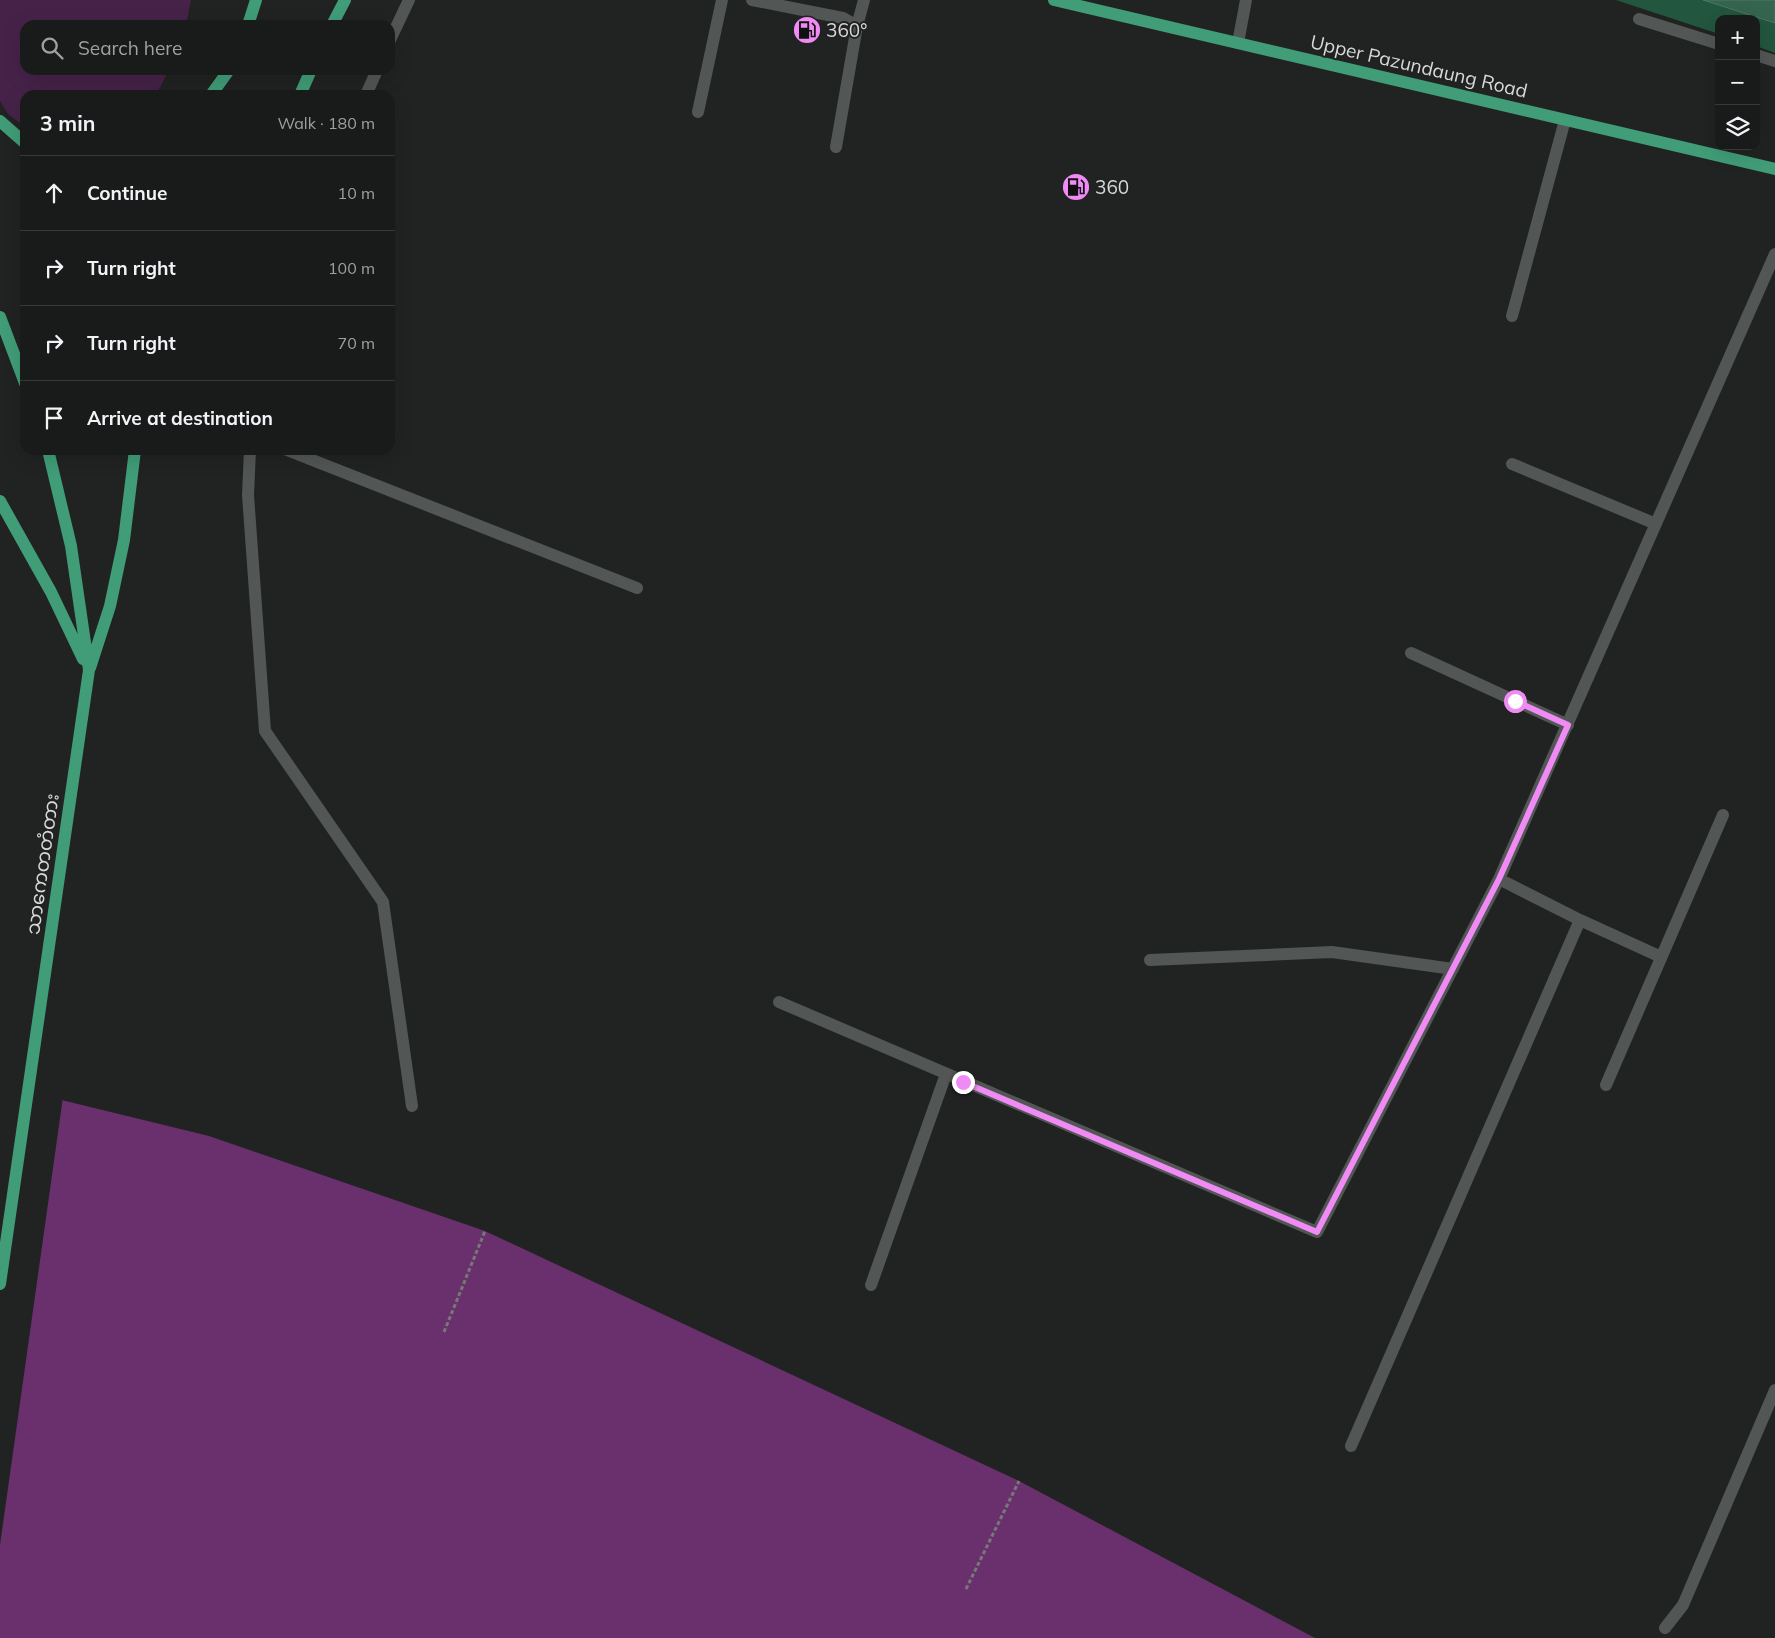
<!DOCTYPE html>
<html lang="en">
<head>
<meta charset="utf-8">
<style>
  :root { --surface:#191a1a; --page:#222323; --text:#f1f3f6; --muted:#9fa1a2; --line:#373839 }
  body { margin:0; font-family:Mulish,"Noto Sans Myanmar",sans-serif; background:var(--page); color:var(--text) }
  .controls { position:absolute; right:15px; top:15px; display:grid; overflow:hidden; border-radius:10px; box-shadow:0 5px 20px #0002 }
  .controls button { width:45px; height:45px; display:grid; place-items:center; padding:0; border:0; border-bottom:1px solid var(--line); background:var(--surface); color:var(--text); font:25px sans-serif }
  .stop { position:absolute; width:15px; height:15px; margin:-11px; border:4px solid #f08bf6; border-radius:50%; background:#fff }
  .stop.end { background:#f08bf6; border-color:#fff; box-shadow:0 1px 5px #0008 }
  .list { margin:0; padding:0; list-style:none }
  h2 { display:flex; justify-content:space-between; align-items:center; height:65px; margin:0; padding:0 20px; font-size:21px }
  h2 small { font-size:16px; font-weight:400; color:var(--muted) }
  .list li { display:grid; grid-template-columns:32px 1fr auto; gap:15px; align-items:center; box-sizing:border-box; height:75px; padding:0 20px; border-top:1px solid var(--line) }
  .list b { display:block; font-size:19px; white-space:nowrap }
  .list em { font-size:16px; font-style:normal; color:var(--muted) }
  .icon { flex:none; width:28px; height:28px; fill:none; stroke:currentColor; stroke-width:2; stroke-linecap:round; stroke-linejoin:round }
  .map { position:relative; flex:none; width:1775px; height:1638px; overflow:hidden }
  .search { position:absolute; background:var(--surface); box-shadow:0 5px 20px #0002; left:20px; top:20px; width:375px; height:55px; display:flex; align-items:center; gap:12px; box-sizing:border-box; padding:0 18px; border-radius:15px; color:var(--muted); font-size:19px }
  .panel { position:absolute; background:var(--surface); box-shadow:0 5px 20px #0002; left:20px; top:90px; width:375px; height:365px; border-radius:15px }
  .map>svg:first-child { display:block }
  .green { fill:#462249 }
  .water { fill:#6a306e }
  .pier { fill:#212322 }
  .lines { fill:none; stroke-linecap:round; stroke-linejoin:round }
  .path { stroke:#777877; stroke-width:3; stroke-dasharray:4 2.5; stroke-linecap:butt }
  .minor { stroke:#525654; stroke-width:12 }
  .major { stroke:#409d77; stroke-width:12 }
  .wall { fill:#22563f }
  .building { fill:#35644f; stroke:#4f7664 }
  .route { stroke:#f08bf6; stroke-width:6 }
  .labels { text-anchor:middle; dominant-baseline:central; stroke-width:4; stroke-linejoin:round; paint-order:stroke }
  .poi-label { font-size:19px; fill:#d8d9d8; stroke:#212322; text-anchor:start }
  .street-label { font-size:19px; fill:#d8d9d8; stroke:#212322 }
</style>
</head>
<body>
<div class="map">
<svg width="1775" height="1638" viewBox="0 0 1775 1638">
  <rect width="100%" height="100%" fill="#212322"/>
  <!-- green -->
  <path class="green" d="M0,0H191L186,25H25V70H169L156,95H25V127L8,114L0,101Z"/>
  <!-- water -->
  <path class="water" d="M0,1085L209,1136L485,1231L1019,1481L1315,1638H0Z"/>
  <!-- pier -->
  <path class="pier" d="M0,1082L63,1097L0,1545Z"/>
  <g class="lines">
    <!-- path -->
    <path class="path" d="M444,1332L485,1231
      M966,1589L1019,1481"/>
    <!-- minor -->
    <path class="minor" d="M752,0L843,18L857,26L836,147
      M1639,19L1719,44
      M857,26L864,0
      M390,40L409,0
      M1238,43L1246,0
      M1756,55L1775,61
      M366,95L377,70
      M698,112L722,0
      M1512,316L1565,120
      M250,450L248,495L265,731L383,902L412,1106
      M287,450L637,588
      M1512,464L1656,524
      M1411,653L1568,725
      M1580,920L1661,957
      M1150,960L1332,952L1453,969
      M779,1002L1317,1232L1499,879L1775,254
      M1606,1085L1723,815
      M871,1285L946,1074
      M1351,1446L1580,920L1499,879
      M1665,1628L1683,1605L1775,1390"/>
    <!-- major -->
    <path class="major" d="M1054,0L1775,169
      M248,25L256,0
      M332,25L345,0
      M211,95L229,70
      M300,95L311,70
      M0,121L25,143
      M0,317L25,383
      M0,501L51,592L83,659
      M90,668L110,606L124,540L135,450
      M0,1284L89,670L71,546L48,450"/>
  </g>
  <!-- wall -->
  <path class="wall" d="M1616,0H1775V53L1756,46V19H1719V34Z"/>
  <!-- building -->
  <path class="building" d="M1703,0H1775V23Z"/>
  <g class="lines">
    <!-- route -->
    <path class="route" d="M963,1082L1317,1232L1499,879L1568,725L1515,701"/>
  </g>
  <!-- icons -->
  <defs>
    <symbol id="fuel-disc" viewBox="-11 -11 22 22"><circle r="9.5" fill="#f08bf6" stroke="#212322"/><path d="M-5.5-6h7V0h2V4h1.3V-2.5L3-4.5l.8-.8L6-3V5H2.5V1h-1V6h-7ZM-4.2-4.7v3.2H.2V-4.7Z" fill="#111"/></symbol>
  </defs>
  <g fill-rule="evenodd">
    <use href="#fuel-disc" x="791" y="14" width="32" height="32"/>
    <use href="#fuel-disc" x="1060" y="171" width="32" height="32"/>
  </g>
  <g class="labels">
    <!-- poi labels -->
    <g class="poi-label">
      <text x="826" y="30">360°</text>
      <text x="1095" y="187">360</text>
    </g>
    <!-- street labels -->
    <g class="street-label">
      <text transform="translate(1419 66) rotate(13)">Upper Pazundaung Road</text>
      <text transform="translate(42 864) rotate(-82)">သာကေတတံတား</text>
    </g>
  </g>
</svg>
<div class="controls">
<button>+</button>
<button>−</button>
<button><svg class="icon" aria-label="layers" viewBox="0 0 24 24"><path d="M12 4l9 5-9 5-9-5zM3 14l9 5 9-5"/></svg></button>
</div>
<div class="stop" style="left:1515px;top:701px"></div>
<div class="stop end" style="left:963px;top:1082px"></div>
<div class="search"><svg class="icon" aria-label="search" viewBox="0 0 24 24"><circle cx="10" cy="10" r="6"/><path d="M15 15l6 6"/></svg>Search here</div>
<section class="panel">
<h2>3 min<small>Walk · 180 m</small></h2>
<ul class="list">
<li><svg class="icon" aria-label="ahead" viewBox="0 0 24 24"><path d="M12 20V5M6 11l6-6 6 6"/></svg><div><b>Continue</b></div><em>10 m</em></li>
<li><svg class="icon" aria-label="right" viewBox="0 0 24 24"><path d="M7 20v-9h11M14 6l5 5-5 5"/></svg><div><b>Turn right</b></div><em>100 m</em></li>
<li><svg class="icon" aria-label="right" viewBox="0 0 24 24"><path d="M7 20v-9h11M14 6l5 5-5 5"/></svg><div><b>Turn right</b></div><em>70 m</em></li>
<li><svg class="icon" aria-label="arrive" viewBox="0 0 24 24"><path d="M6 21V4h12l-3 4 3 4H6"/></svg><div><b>Arrive at destination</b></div></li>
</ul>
</section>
</div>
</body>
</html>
